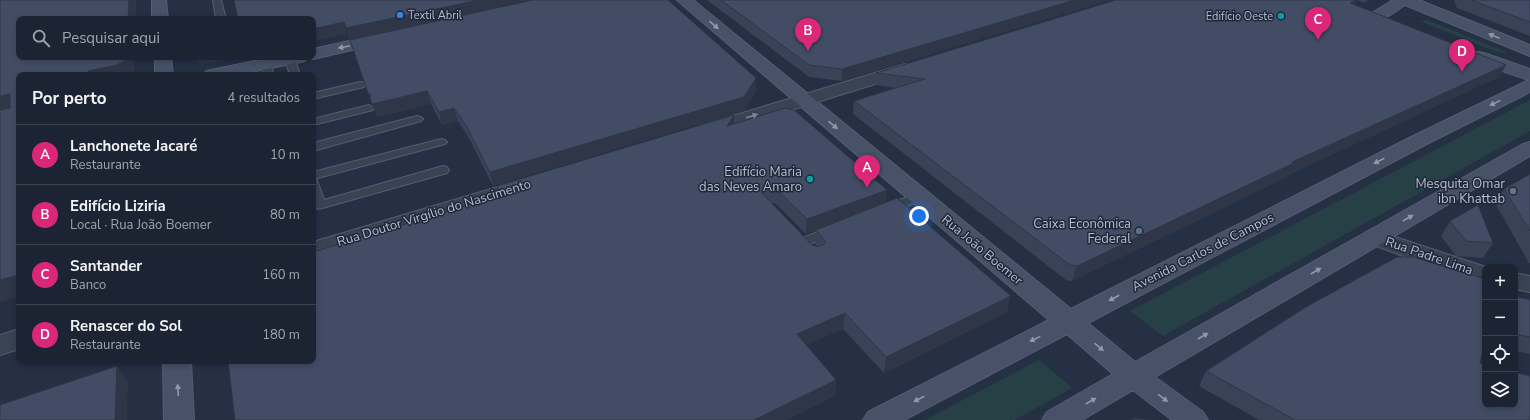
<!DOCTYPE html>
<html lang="pt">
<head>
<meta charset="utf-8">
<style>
  :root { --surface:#1c2434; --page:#252c3c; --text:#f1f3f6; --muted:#a0a4ac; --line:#3a414f; --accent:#db2777 }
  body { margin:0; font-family:"Nunito Sans",sans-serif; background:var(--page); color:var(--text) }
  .controls { position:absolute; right:12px; bottom:12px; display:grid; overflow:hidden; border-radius:8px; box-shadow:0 2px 6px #0003 }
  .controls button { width:36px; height:36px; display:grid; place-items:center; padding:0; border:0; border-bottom:1px solid var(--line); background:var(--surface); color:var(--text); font:20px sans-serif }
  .you { position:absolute; left:919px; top:216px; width:14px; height:14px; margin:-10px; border:3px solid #fff; border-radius:50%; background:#1a73e8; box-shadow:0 0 0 6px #1a73e833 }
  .badge { display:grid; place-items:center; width:26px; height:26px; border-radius:50%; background:var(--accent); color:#fff; font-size:13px; font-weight:700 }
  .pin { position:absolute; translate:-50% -33px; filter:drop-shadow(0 1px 2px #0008) }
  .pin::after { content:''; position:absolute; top:21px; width:14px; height:12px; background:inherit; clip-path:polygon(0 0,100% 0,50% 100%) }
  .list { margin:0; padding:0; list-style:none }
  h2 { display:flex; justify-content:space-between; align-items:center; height:52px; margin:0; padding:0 16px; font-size:17px }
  h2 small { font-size:13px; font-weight:400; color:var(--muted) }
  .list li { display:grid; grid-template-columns:26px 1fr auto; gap:12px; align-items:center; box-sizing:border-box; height:60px; padding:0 16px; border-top:1px solid var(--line) }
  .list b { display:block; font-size:15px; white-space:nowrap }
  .list p { margin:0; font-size:13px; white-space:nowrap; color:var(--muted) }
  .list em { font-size:13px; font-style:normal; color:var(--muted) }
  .icon { flex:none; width:22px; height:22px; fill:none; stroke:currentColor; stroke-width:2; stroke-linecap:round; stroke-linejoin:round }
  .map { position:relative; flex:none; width:1530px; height:420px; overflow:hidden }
  .search { position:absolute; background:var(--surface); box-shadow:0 2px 6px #0003; left:16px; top:16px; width:300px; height:44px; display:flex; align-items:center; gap:10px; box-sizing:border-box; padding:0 14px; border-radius:8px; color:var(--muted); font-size:15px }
  .panel { position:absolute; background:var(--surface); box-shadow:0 2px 6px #0003; left:16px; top:72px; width:300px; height:292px; border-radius:8px }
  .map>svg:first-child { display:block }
  .green { fill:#274046 }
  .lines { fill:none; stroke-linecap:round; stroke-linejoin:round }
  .lane-casing { stroke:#555e6f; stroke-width:2 }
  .street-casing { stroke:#555e6f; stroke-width:2 }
  .secondary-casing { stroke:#555e6f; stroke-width:2 }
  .lane { fill:#3a4354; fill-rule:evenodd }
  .street { fill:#3a4354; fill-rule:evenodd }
  .secondary { fill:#475167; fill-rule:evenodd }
  .wall { fill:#394257; fill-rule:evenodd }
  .shaded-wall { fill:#2e3647 }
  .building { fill:#424d65; stroke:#2e3647 }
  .oneway { fill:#9098aa }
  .oneway2 { fill:#7f8797 }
  .shop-dot { fill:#3f7fe0; stroke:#1e283a; stroke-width:1.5 }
  .culture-dot { fill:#0f9aa8; stroke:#1e283a; stroke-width:1.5 }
  .worship-dot { fill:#6b7280; stroke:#1e283a; stroke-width:1.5 }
  .service-dot { fill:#5c6f8a; stroke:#1e283a; stroke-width:1.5 }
  .labels { text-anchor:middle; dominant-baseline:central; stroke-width:3; stroke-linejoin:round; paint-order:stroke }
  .far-poi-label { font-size:11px; fill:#b7bece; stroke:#1e283a; text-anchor:start }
  .poi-label { font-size:13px; fill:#b7bece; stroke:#1e283a; text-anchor:end }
  .street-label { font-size:13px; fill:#b7bece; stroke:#1e283a }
</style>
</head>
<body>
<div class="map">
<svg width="1530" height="420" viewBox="0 0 1530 420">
  <rect width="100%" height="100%" fill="#253045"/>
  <!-- green -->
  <path class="green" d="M1427,20L1506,52L1509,54L1494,51L1420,21Z
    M1530,100V131L1163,336L1130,311Z
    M1039,360L1072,388L1014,420H925Z"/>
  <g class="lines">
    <defs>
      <path id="lane" d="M213,0H221L226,19H216Z
        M286,57H294L300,75H290L285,59Z
        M265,61L270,64L274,75H264L260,64Z
        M360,82L364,83L365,85L364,87L313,99V93Z
        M369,105L374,108L373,110L313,125V119Z
        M417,116L421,117L423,119L421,121L313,151V143Z
        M441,139L445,140L447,142L445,144L314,179L317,180L324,200L443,166L447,167L449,170L447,173L319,209L313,206V172Z
        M919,193L924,194L925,197L924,200L887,213L882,212L881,209L882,206Z
        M832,227L837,228L839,231L837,234L804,246L799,245L797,242L799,239Z"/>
      <path id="street" d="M905,64L911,65L914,69L911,73L713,134L706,136L699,134L696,130L699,126Z
        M528,178L535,180L539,184L535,188L313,257V242Z
        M1374,230L1486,267L1485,283L1437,269L1366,242L1363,237L1366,232Z
        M1515,273L1530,276V292L1515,289Z
        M19,329V349L0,355V335Z"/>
      <path id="secondary" d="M152,0H166L168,19H152Z
        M677,0H693L1071,309L1407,139L1529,80L1472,61L1470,57L1472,53L1478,52L1484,53L1530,69V92L1421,147L1088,323L1135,362L1523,144L1530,142V156L1155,377L1203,412L1208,420H1172L1133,390L1082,420H1042L1047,412L1113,374L1067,334L904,420H863L868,412L1049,320Z
        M1393,0H1419L1530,45V56L1405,5C1395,11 1384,22 1372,19L1369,16L1372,13Z
        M381,34L387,36L389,39L387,42L313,59L307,57L305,61L237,75H203L206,71L275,57H313V49Z
        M155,57H171L173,75H155Z
        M163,361H191L194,420H164Z"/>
    </defs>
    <!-- lane casing -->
    <use href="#lane" class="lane-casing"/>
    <!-- street casing -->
    <use href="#street" class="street-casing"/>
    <!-- secondary casing -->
    <use href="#secondary" class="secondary-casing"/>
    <!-- lane -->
    <use href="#lane" class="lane"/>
    <!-- street -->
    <use href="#street" class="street"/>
    <!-- secondary -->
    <use href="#secondary" class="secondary"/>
  </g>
  <!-- wall -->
  <path class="wall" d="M707,0H1110L842,81L809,77Z
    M1356,0L1354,5L1506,65L1499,77L1288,175L1287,177L1072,281L1066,280L853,114L854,101L896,88L875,85L876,73Z
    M1357,0H1371L1365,3Z
    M1454,0H1530V36L1457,8Z
    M354,51L756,91L745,110L493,186L470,140L458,121L442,125L431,104L377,117Z
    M734,115V124L886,203L1007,312L884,373L843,329L806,345L836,380L835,396L786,420H235L499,195L497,186ZM771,203H775L806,234L816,230V245L817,247L812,245Z
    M1530,174V263H1529L1495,203L1504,189Z
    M1450,221L1493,243L1483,258L1456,256L1441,236Z
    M1485,279V345H1484L1480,363L1530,420H1259L1199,386L1206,371Z
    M1515,296L1530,300V354L1515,351Z"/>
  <!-- shaded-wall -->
  <path class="shaded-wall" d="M129,0H136V19H128Z
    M479,0H533L349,40L346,28Z
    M1075,0H1110L842,81V69Z
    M1356,0L1351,11L1350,3Z
    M1367,0H1371L1365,3Z
    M344,22L347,34L313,41V29Z
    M126,57H135L134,75H88V71Z
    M197,57H239L200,65Z
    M1506,65L1499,77L1288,175L1287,177L1072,281L1077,266L1292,162Z
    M756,78V91L745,110L493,186L490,172Z
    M427,91L431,104L377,117L372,104Z
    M10,94L19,108L0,114V96Z
    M454,108L458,121L442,125L439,112Z
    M734,115V129L727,126Z
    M887,190L886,204L806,234L807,219Z
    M19,275V297L0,302V280Z
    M1011,296L1007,312L884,373L886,357Z
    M845,313L843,329L796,349L797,334Z
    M117,366L128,382L127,420H115Z
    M836,380L835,396L786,420H754Z"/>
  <!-- building -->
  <path class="building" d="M0,0H129L128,19H19V57H126V60L117,65L88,71V75H19V275L0,280V110L10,108V94L0,96Z
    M234,0H479L346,28L344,22L313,29V19H238Z
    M533,0H668L756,78L744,97L490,172L467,127L454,108L439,112L427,91L372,104L370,98L371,95L368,93L350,40Z
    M721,0H1075L842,69L809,65Z
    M1116,0H1356L1350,3L1506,65L1292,162L1294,163L1077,266L1070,265L854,101L925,79L876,73Z
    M1471,0H1530V22Z
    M785,108L794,110L887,190L807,219L775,188H763L762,193L812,245L818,247L823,245L826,242L816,230L897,198L1011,296L886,357L845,313L797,334L836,380L754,420H235L228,361H313V252L501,195L497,186L734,115L727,126Z
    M1530,174V231L1504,189Z
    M1478,205L1493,243L1466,241L1450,221Z
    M1397,257H1413L1485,279V342L1480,363L1485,364V405H1515V372L1530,376V420H1295L1206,371L1306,307Z
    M1515,296L1530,300V337L1515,334Z
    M117,366L115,420H0V405Z
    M1135,418L1151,420H1131Z"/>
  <!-- one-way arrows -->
  <defs><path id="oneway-solid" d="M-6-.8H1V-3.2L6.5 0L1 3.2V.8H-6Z"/></defs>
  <g class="oneway">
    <use href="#oneway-solid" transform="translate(714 25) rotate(40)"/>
    <use href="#oneway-solid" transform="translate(1494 36) rotate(-158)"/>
    <use href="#oneway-solid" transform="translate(344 47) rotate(168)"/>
    <use href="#oneway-solid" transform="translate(1495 103) rotate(154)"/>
    <use href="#oneway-solid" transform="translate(833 125) rotate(40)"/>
    <use href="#oneway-solid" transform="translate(1379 161) rotate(153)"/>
    <use href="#oneway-solid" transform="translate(1408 218) rotate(-30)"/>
    <use href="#oneway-solid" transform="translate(1316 271) rotate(-30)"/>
    <use href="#oneway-solid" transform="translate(1114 298) rotate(152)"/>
    <use href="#oneway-solid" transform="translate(1203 336) rotate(-30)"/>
    <use href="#oneway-solid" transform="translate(1035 339) rotate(154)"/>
    <use href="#oneway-solid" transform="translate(1099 347) rotate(40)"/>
    <use href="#oneway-solid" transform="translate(178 390) rotate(-93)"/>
    <use href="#oneway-solid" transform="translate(1163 398) rotate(37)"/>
    <use href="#oneway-solid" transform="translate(919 399) rotate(153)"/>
    <use href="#oneway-solid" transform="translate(1091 401) rotate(-30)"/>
  </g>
  <use class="oneway2" href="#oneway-solid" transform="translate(752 116) rotate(-17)"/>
  <!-- markers -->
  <circle class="shop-dot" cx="400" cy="15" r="4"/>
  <g class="culture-dot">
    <circle cx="1281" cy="16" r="4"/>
    <circle cx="810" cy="179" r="4"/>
  </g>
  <circle class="worship-dot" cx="1513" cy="191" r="4"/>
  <circle class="service-dot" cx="1139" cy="231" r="4"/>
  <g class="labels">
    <!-- far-poi labels -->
    <g class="far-poi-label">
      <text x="408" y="15">Textil Abril</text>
      <text x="1273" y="16" text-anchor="end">Edifício Oeste</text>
    </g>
    <!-- poi labels -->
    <g class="poi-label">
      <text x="802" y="172">Edifício Maria<tspan x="802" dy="15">das Neves Amaro</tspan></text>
      <text x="1505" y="184">Mesquita Omar<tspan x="1505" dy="15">ibn Khattab</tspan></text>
      <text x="1131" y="224">Caixa Econômica<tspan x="1131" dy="15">Federal</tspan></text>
    </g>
    <!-- street labels -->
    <g class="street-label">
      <text transform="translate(434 213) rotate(-17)">Rua Doutor Virgílio do Nascimento</text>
      <text transform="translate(982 250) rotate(40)">Rua João Boemer</text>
      <text transform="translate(1203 252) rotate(-27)">Avenida Carlos de Campos</text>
      <text transform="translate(1429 256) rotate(19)">Rua Padre Lima</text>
    </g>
  </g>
</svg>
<div class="controls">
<button>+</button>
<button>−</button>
<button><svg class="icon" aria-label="locate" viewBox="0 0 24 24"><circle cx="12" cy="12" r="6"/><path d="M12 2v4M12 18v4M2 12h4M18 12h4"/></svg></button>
<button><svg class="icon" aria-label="layers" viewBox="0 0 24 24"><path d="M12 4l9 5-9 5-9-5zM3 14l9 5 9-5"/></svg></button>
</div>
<div class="you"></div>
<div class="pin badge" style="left:867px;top:188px">A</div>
<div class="pin badge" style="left:808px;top:51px">B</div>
<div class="pin badge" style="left:1318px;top:40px">C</div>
<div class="pin badge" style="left:1462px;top:72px">D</div>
<div class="search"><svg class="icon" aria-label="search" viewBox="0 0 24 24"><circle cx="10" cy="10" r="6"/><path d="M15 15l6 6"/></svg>Pesquisar aqui</div>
<section class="panel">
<h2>Por perto<small>4 resultados</small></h2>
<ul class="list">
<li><span class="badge">A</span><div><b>Lanchonete Jacaré</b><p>Restaurante</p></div><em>10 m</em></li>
<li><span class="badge">B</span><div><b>Edifício Liziria</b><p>Local · Rua João Boemer</p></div><em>80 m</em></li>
<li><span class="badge">C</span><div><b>Santander</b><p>Banco</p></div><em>160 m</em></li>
<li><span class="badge">D</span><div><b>Renascer do Sol</b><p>Restaurante</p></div><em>180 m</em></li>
</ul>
</section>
</div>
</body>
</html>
